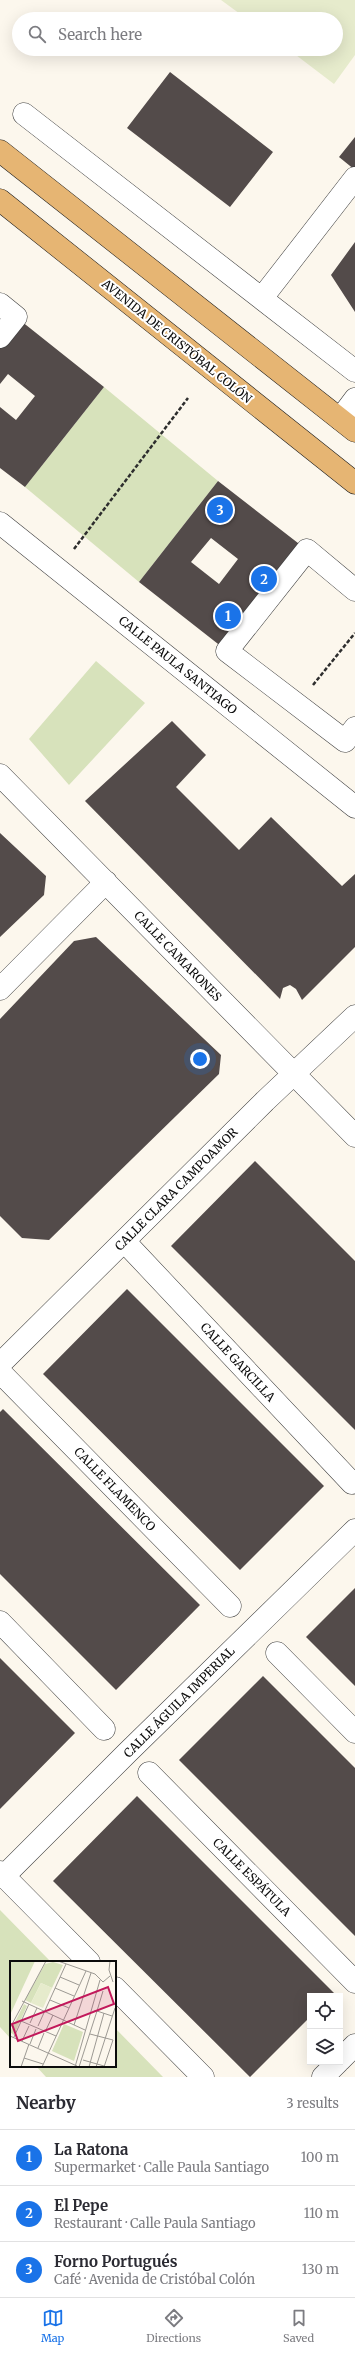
<!DOCTYPE html>
<html lang="en">
<head>
<meta charset="utf-8">
<style>
  :root { --surface:#fff; --page:#f2f2f3; --text:#2b2b33; --muted:#7c7c81; --line:#e1e1e2; --accent:#1a73e8 }
  body { margin:0; font-family:Merriweather,serif; background:var(--page); color:var(--text) }
  .controls { position:absolute; right:12px; bottom:12px; display:grid; overflow:hidden; border-radius:0px; box-shadow:0 4px 16px #0002 }
  .controls button { width:36px; height:36px; display:grid; place-items:center; padding:0; border:0; border-bottom:1px solid var(--line); background:var(--surface); color:var(--text); font:20px sans-serif }
  .you { position:absolute; left:200px; top:1059px; width:14px; height:14px; margin:-10px; border:3px solid #fff; border-radius:50%; background:#1a73e8; box-shadow:0 0 0 6px #1a73e833 }
  .badge { display:grid; place-items:center; width:26px; height:26px; border-radius:50%; background:var(--accent); color:#fff; font-size:13px; font-weight:700 }
  .pin { position:absolute; translate:-50% -50%; border:2px solid #fff; box-shadow:0 1px 4px #0006 }
  .list { margin:0; padding:0; list-style:none }
  h2 { display:flex; justify-content:space-between; align-items:center; height:52px; margin:0; padding:0 16px; font-size:17px }
  h2 small { font-size:13px; font-weight:400; color:var(--muted) }
  .list li { display:grid; grid-template-columns:26px 1fr auto; gap:12px; align-items:center; box-sizing:border-box; height:56px; padding:0 16px; border-top:1px solid var(--line) }
  .list b { display:block; font-size:15px; white-space:nowrap }
  .list p { margin:0; font-size:13px; white-space:nowrap; color:var(--muted) }
  .list em { font-size:13px; font-style:normal; color:var(--muted) }
  .icon { flex:none; width:22px; height:22px; fill:none; stroke:currentColor; stroke-width:2; stroke-linecap:round; stroke-linejoin:round }
  .map { position:relative; flex:none; width:355px; height:2077px; overflow:hidden }
  .search { position:absolute; background:var(--surface); box-shadow:0 4px 16px #0002; left:12px; right:12px; top:12px; height:44px; display:flex; align-items:center; gap:10px; box-sizing:border-box; padding:0 14px; border-radius:22px; color:var(--muted); font-size:15px }
  .sheet { height:220px; background:var(--surface) }
  nav { display:flex; justify-content:space-around; align-items:center; box-sizing:border-box; height:56px; border-top:1px solid var(--line); background:var(--surface); font-size:11px; color:var(--muted) }
  nav a { display:grid; justify-items:center; gap:2px }
  nav .on { color:var(--accent) }
  .map>svg:first-child { display:block }
  .green { fill:#d7e2bb }
  .pitch { fill:#e6ebcc }
  .building { fill:#534b4a; fill-rule:evenodd }
  .lines { fill:none; stroke-linecap:round; stroke-linejoin:round }
  .minor-casing { stroke:#3f3f3f; stroke-width:23 }
  .major-casing { stroke:#1d1d1d; stroke-width:23 }
  .path { stroke:#2e2e2e; stroke-width:2.5; stroke-dasharray:4 2; stroke-linecap:butt }
  .minor { stroke:#fff; stroke-width:22 }
  .major { stroke:#e6b573; stroke-width:22 }
  .labels { text-anchor:middle; dominant-baseline:central; stroke-width:4; stroke-linejoin:round; paint-order:stroke }
  .street-label { font-size:12px; fill:#0c0c0c; stroke:#fff }
  .inset-road { fill:none; stroke:#9c9993; stroke-width:1 }
  .view { fill:#c2185b; fill-opacity:0.15; stroke:#c2185b; stroke-width:2 }
  .inset-edge { fill:none; stroke:#0c0c0c; stroke-width:2 }
</style>
</head>
<body>
<div class="map">
<svg width="355" height="2077" viewBox="0 0 355 2077">
  <rect width="100%" height="100%" fill="#fcf7ed"/>
  <!-- green -->
  <path class="green" d="M104,387L218,481L139,582L25,487Z
    M96,661L145,703L69,785L29,739Z
    M0,1910L51,1962H11V2039L0,2027Z
    M115,2028L163,2077H46L36,2066H115Z"/>
  <!-- pitch -->
  <path class="pitch" d="M221,0H355V55L334,84L288,49H336V19H247Z"/>
  <!-- building -->
  <path class="building" d="M170,72L273,152L230,207L127,128Z
    M355,137V170L339,157Z
    M355,242V312L331,275Z
    M16,317L104,387L25,487L0,468V407L16,420L35,396L8,374L0,384V337Z
    M218,481L307,550L227,651L139,582ZM211,538L238,559L219,584L191,562Z
    M172,721L206,755L176,787L239,850L271,817L342,886L355,874V947L302,1000L296,989L290,985L283,988L280,999L85,801Z
    M0,833L46,876L44,895L0,937Z
    M96,937L221,1055L219,1074L49,1240L22,1238L0,1216V1019L74,941Z
    M255,1161L355,1261V1430L171,1246Z
    M127,1289L324,1486L240,1570L43,1374Z
    M3,1409L200,1605L116,1690L0,1574V1412Z
    M355,1588V1686L306,1637Z
    M0,1658L75,1733L0,1809Z
    M263,1676L355,1768V1936L179,1760Z
    M137,1796L334,1993L331,1996H310V2017L250,2077L53,1881Z"/>
  <g class="lines">
    <defs>
      <path id="minor" d="M24,114L355,371
        M262,298L355,178
        M0,304L16,317L0,337
        M340,419L355,399
        M0,523L355,807
        M355,590L307,550L227,651L345,741L355,728
        M0,775L355,1136
        M0,989L106,882
        M124,1241L352,1483
        M0,1364L265,1101L355,1016
        M0,1372L230,1606
        M0,1622L104,1729
        M277,1653L355,1732
        M149,1773L355,1982
        M0,1872L89,1962
        M4,1876L128,1752L355,1530
        M115,1988L203,2077
        M340,2060L355,2045
        M323,2077L338,2062"/>
      <path id="major" d="M0,151L355,431
        M0,200L355,483"/>
    </defs>
    <!-- minor casing -->
    <use href="#minor" class="minor-casing"/>
    <!-- major casing -->
    <use href="#major" class="major-casing"/>
    <!-- path -->
    <path class="path" d="M74,549L188,398
      M313,685L355,633"/>
    <!-- minor -->
    <use href="#minor" class="minor"/>
    <!-- major -->
    <use href="#major" class="major"/>
  </g>
  <g class="labels">
    <!-- street labels -->
    <g class="street-label">
      <text transform="translate(177 341) rotate(39)">AVENIDA DE CRISTÓBAL COLÓN</text>
      <text transform="translate(178 665) rotate(39)">CALLE PAULA SANTIAGO</text>
      <text transform="translate(178 956) rotate(46)">CALLE CAMARONES</text>
      <text transform="translate(176 1189) rotate(-45)">CALLE CLARA CAMPOAMOR</text>
      <text transform="translate(238 1362) rotate(47)">CALLE GARCILLA</text>
      <text transform="translate(115 1489) rotate(46)">CALLE FLAMENCO</text>
      <text transform="translate(179 1702) rotate(-45)">CALLE ÁGUILA IMPERIAL</text>
      <text transform="translate(252 1877) rotate(45)">CALLE ESPÁTULA</text>
    </g>
  </g>
  <!-- overview -->
  <g transform="translate(10 1961)">
    <rect width="106" height="106" fill="#fcf7ed"/>
    <path d="M0,0H25L0,54ZM43,1L53,4L42,27L31,22L21,42L15,39L35,3ZM14,43L17,45L4,74L0,71ZM54,63L73,71L64,100L42,90Z" fill="#d7e2bb"/>
    <path d="M31,22L42,27L33,47L21,42Z" fill="#e6ebcc"/>
    <path class="inset-road" d="M48,0L85,13L93,21L100,15M100,0L99,9L103,21M50,16L69,24M45,27L64,35M93,30L87,50L102,55M40,39L59,47M12,40L75,69M11,60L46,75M20,62L27,47M64,64L81,12M28,65L56,3M0,67L36,0M36,69L43,54M80,73L103,79L94,106M0,75L67,105M4,76L19,43M12,80L19,65M20,83L26,68M28,87L34,72M14,97L33,103M73,99L94,105M11,106L19,83M32,106L76,10M65,106L90,19M69,106L87,50H84M79,106L94,52M86,106L105,47"/>
    <path class="view" d="M98,26L104,43L8,80L2,63Z"/>
    <rect width="106" height="106" class="inset-edge"/>
  </g>
</svg>
<div class="controls">
<button><svg class="icon" aria-label="locate" viewBox="0 0 24 24"><circle cx="12" cy="12" r="6"/><path d="M12 2v4M12 18v4M2 12h4M18 12h4"/></svg></button>
<button><svg class="icon" aria-label="layers" viewBox="0 0 24 24"><path d="M12 4l9 5-9 5-9-5zM3 14l9 5 9-5"/></svg></button>
</div>
<div class="you"></div>
<div class="pin badge" style="left:228px;top:616px">1</div>
<div class="pin badge" style="left:264px;top:579px">2</div>
<div class="pin badge" style="left:220px;top:510px">3</div>
<div class="search"><svg class="icon" aria-label="search" viewBox="0 0 24 24"><circle cx="10" cy="10" r="6"/><path d="M15 15l6 6"/></svg>Search here</div>
</div>
<section class="sheet">
<h2>Nearby<small>3 results</small></h2>
<ul class="list">
<li><span class="badge">1</span><div><b>La Ratona</b><p>Supermarket · Calle Paula Santiago</p></div><em>100 m</em></li>
<li><span class="badge">2</span><div><b>El Pepe</b><p>Restaurant · Calle Paula Santiago</p></div><em>110 m</em></li>
<li><span class="badge">3</span><div><b>Forno Portugués</b><p>Café · Avenida de Cristóbal Colón</p></div><em>130 m</em></li>
</ul>
</section>
<nav>
<a class="on"><svg class="icon" aria-label="map" viewBox="0 0 24 24"><path d="M3 6l6-2 6 2 6-2v14l-6 2-6-2-6 2zM9 4v14M15 6v14"/></svg>Map</a>
<a><svg class="icon" aria-label="directions" viewBox="0 0 24 24"><path d="M12 3l9 9-9 9-9-9zM9 14v-3h6M13 9l2 2-2 2"/></svg>Directions</a>
<a><svg class="icon" aria-label="saved" viewBox="0 0 24 24"><path d="M7 4h10v16l-5-4-5 4z"/></svg>Saved</a>
</nav>
</body>
</html>
